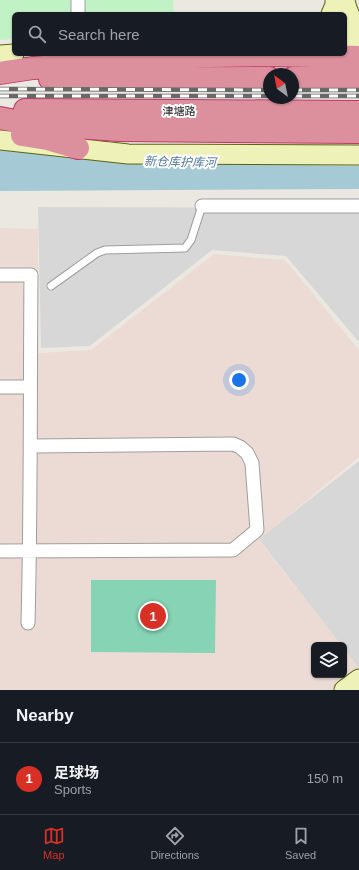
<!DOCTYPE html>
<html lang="en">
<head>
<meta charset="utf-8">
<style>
  :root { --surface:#171b24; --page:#20242c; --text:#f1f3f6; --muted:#9ea1a6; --line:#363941; --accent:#d93025 }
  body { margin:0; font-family:Helvetica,"Noto Sans SC",sans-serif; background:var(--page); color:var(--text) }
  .controls { position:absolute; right:12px; bottom:12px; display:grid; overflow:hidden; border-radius:6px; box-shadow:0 1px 3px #0004 }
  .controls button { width:36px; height:36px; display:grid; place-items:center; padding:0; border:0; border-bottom:1px solid var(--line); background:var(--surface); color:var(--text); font:20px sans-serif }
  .compass { position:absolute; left:263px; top:68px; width:36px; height:36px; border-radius:50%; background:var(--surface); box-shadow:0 1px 3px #0004; rotate:328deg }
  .you { position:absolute; left:239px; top:380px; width:14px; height:14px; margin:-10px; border:3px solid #fff; border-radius:50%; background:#1a73e8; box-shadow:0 0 0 6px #1a73e833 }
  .badge { display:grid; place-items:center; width:26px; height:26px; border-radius:50%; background:var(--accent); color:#fff; font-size:13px; font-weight:700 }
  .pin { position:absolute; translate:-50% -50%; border:2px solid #fff; box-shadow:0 1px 4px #0006 }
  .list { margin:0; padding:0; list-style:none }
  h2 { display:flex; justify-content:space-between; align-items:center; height:52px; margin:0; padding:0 16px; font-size:17px }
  h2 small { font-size:13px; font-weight:400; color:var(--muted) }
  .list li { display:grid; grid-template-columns:26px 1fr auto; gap:12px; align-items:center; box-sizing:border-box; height:72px; padding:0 16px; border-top:1px solid var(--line) }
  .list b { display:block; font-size:15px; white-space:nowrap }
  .list p { margin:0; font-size:13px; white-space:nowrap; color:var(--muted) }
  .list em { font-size:13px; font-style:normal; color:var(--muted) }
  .icon { flex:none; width:22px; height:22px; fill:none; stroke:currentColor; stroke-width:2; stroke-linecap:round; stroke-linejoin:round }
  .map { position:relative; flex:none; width:359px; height:690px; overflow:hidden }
  .search { position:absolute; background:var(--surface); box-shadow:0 1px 3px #0004; left:12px; right:12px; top:12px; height:44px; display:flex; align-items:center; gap:10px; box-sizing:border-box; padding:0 14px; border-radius:6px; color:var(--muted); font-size:15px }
  .sheet { height:124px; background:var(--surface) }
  nav { display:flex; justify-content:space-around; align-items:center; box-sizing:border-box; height:56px; border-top:1px solid var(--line); background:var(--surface); font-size:11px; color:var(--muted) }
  nav a { display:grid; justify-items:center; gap:2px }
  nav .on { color:var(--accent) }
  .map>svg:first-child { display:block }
  .residential { fill:#d8d7d7 }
  .military { fill:#ecdbd5 }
  .park { fill:#c1f2c5 }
  .pitch { fill:#86d3b5 }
  .water { fill:#a5cad5 }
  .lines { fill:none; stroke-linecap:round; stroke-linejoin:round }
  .lane-casing { stroke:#9e9e9e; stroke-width:9 }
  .street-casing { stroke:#9e9e9e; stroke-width:15 }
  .secondary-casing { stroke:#5a640f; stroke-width:21 }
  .highway-casing { stroke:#c23565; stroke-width:24 }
  .lane { stroke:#fff; stroke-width:7 }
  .street { stroke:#fff; stroke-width:13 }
  .secondary { stroke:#eef2b8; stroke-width:19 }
  .highway { stroke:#dc8f9d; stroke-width:22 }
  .rail-casing { stroke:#686868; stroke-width:4.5 }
  .rail { stroke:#fff; stroke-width:3; stroke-dasharray:9; stroke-linecap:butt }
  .labels { text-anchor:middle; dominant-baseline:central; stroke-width:4; stroke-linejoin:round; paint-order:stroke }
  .street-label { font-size:11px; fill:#1a1a1a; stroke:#fff }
  .water-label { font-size:12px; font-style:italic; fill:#52789f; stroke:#fff }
</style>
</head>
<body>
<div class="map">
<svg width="359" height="690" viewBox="0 0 359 690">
  <rect width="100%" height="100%" fill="#ebe8e1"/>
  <!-- residential -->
  <path class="residential" d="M38,207L359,208V342L286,256L212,250L90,346L41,348Z
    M359,461V668L344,649V645H341L259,539Z"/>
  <!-- military -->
  <path class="military" d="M0,228L38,229V353L91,350L214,254L285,260L359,350V457L259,540L341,645H314V675H344V649L359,668V672L332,690H0Z"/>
  <!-- park -->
  <path class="park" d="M0,0H173L174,14H14V39L0,40Z"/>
  <!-- pitch -->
  <path class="pitch" d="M91,580H216L215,653L91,652Z"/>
  <!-- water -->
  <path class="water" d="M0,150L119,162L359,166V189L0,191Z"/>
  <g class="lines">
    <defs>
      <path id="lane" d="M51,286L97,253L105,250L185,248L191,240L202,206"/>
      <path id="street" d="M78,0V14
        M202,206H359
        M0,275H31C30,391 31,507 28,623
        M0,387H30
        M0,551L233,550L257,530L252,463L247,453L240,447L233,444L32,446"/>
      <path id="secondary" d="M345,0C347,12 351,20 359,28
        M331,14L335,5V0
        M345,38H359
        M0,55L14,54
        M0,140L128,154L359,155
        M344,690L359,679"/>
      <path id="highway" d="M0,73L33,68L150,57L266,55L359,57
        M293,78H359
        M50,79L269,78
        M25,110L359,112
        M0,118L32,124L119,130L359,132
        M22,135L47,139L78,148"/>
    </defs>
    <!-- lane casing -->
    <use href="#lane" class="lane-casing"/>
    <!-- street casing -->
    <use href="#street" class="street-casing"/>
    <!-- secondary casing -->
    <use href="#secondary" class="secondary-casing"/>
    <!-- highway casing -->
    <use href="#highway" class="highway-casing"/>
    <!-- lane -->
    <use href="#lane" class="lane"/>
    <!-- street -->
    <use href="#street" class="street"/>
    <!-- secondary -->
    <use href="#secondary" class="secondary"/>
    <!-- highway -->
    <use href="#highway" class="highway"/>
    <defs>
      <path id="rail" d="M0,89L269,90
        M293,90H359
        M0,96H269
        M293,96H359"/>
    </defs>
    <!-- rail casing -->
    <use href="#rail" class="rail-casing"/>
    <!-- rail -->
    <use href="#rail" class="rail"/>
  </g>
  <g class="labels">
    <!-- street labels -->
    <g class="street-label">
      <text x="179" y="111">津塘路</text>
    </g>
    <!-- water labels -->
    <g class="water-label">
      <text transform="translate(180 162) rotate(1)">新仓库护库河</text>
    </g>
  </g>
</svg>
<div class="controls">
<button><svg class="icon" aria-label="layers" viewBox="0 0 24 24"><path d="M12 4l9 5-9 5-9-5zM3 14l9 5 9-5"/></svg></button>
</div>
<svg class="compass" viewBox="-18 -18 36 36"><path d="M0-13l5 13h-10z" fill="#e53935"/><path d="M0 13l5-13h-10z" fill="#9ea1a6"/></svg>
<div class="you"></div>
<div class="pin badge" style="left:153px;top:616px">1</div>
<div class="search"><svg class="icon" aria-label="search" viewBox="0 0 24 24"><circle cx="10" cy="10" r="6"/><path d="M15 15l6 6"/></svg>Search here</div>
</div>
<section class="sheet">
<h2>Nearby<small></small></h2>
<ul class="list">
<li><span class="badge">1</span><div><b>足球场</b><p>Sports</p></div><em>150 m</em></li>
</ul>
</section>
<nav>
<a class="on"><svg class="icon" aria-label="map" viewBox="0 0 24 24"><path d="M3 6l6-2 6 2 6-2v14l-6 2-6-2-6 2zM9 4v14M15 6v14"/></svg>Map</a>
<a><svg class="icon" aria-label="directions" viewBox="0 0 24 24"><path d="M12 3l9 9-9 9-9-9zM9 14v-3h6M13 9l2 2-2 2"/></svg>Directions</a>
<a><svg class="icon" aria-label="saved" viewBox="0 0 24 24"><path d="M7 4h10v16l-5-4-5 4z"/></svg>Saved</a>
</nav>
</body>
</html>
